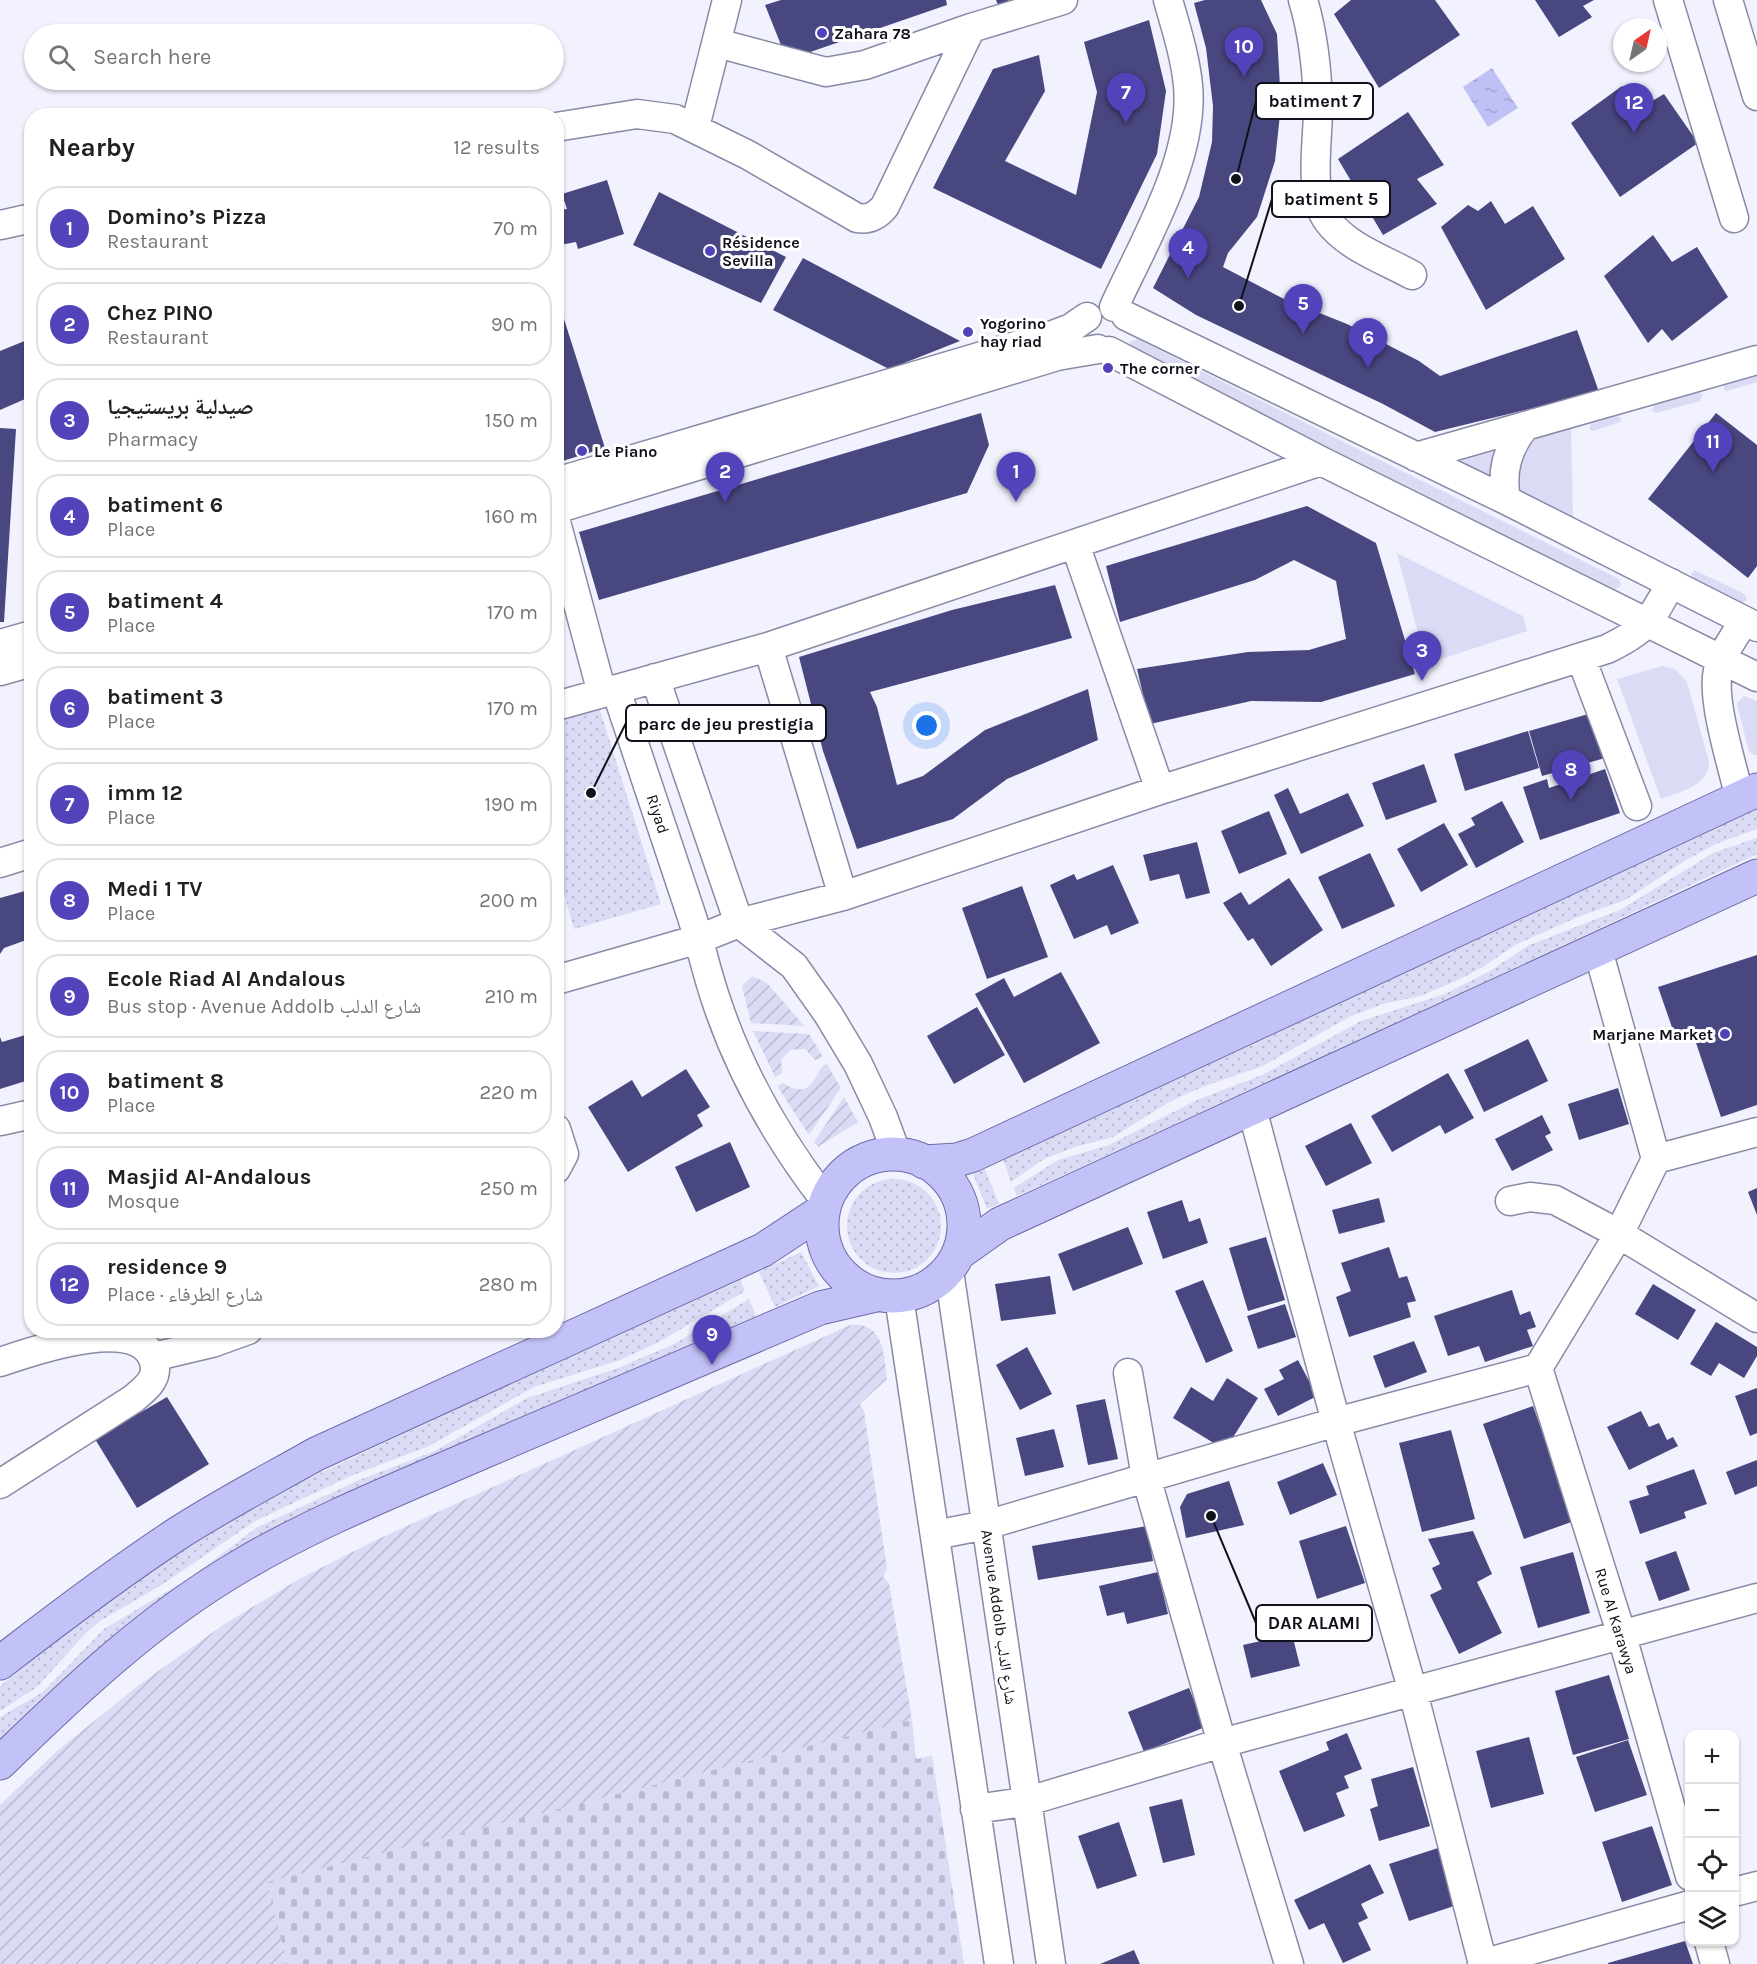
<!DOCTYPE html>
<html lang="en">
<head>
<meta charset="utf-8">
<style>
  :root { --surface:#fff; --page:#f2f2f2; --text:#202124; --muted:#757577; --line:#e0e0e0; --accent:#5343ba }
  body { margin:0; font-family:Karla,"Noto Naskh Arabic",sans-serif; background:var(--page); color:var(--text) }
  .controls { position:absolute; right:18px; bottom:18px; display:grid; overflow:hidden; border-radius:12px; box-shadow:0 2px 4px #0004 }
  .controls button { width:54px; height:54px; display:grid; place-items:center; padding:0; border:0; border-bottom:2px solid var(--line); background:var(--surface); color:var(--text); font:30px sans-serif }
  .compass { position:absolute; left:1613px; top:18px; width:54px; height:54px; border-radius:50%; background:var(--surface); box-shadow:0 2px 4px #0004; rotate:34deg }
  .you { position:absolute; left:927px; top:726px; width:21px; height:21px; margin:-15px; border:4px solid #fff; border-radius:50%; background:#1a73e8; box-shadow:0 0 0 9px #1a73e833 }
  .badge { display:grid; place-items:center; width:39px; height:39px; border-radius:50%; background:var(--accent); color:#fff; font-size:20px; font-weight:700 }
  .pin { position:absolute; translate:-50% -50px; filter:drop-shadow(0 2px 3px #0008) }
  .pin::after { content:''; position:absolute; top:32px; width:21px; height:18px; background:inherit; clip-path:polygon(0 0,100% 0,50% 100%) }
  .list { margin:0; padding:0; list-style:none }
  h2 { display:flex; justify-content:space-between; align-items:center; height:78px; margin:0; padding:0 24px; font-size:26px }
  h2 small { font-size:20px; font-weight:400; color:var(--muted) }
  .list li { display:grid; grid-template-columns:39px 1fr auto; gap:18px; align-items:center; box-sizing:border-box; height:84px; margin:0 12px 12px; padding:0 12px; border:2px solid var(--line); border-radius:24px }
  .list b { display:block; font-size:22px; white-space:nowrap }
  .list p { margin:0; font-size:20px; white-space:nowrap; color:var(--muted) }
  .list em { font-size:20px; font-style:normal; color:var(--muted) }
  .icon { flex:none; width:33px; height:33px; fill:none; stroke:currentColor; stroke-width:2; stroke-linecap:round; stroke-linejoin:round }
  .map { position:relative; flex:none; width:1757px; height:1964px; overflow:hidden }
  .search { position:absolute; background:var(--surface); box-shadow:0 2px 4px #0004; left:24px; top:24px; width:540px; height:66px; display:flex; align-items:center; gap:15px; box-sizing:border-box; padding:0 21px; border-radius:33px; color:var(--muted); font-size:22px }
  .panel { position:absolute; background:var(--surface); box-shadow:0 2px 4px #0004; left:24px; top:108px; width:540px; height:1230px; border-radius:24px }
  .map>svg:first-child { display:block }
  .grass { fill:#dadbf5 }
  .cemetery { fill:url(#cemetery-stones) }
  .park { fill:url(#park-dots) }
  .garden { fill:url(#garden-furrows) }
  .water { fill:url(#water-ripples) }
  .building { fill:#49477f }
  .lines { fill:none; stroke-linecap:round; stroke-linejoin:round }
  .minor-casing { stroke:#898aa6; stroke-width:31 }
  .major-casing { stroke:#6b6aa7; stroke-width:35 }
  .minor { stroke:#fff; stroke-width:28 }
  .major { stroke:#c3c2f8; stroke-width:33 }
  .poi-dot { fill:#5343ba; stroke:#fff; stroke-width:2 }
  .labels { text-anchor:middle; dominant-baseline:central; stroke-width:6; stroke-linejoin:round; paint-order:stroke }
  .poi-label { font-size:16px; font-weight:bold; fill:#11111b; stroke:#fff; text-anchor:start }
  .street-label { font-size:16px; fill:#11111b; stroke:#fff }
  .leader { fill:none; stroke:#11111b; stroke-width:2 }
  .callout-dot { fill:#11111b; stroke:#fff; stroke-width:2 }
  .callout { fill:#fff; stroke:#11111b; stroke-width:2 }
  .callout-label { font-size:18px; text-anchor:middle; font-weight:bold; fill:#11111b }
</style>
</head>
<body>
<div class="map">
<svg width="1757" height="1964" viewBox="0 0 1757 1964">
  <defs>
    <pattern id="cemetery-stones" width="16" height="16" patternUnits="userSpaceOnUse" patternTransform="scale(1.5)"><rect width="16" height="16" fill="#dadbf5"/><path d="M2 7V4a2 2 0 0 1 4 0v3zM10 15v-3a2 2 0 0 1 4 0v3z" fill="#babbd1"/></pattern>
    <pattern id="park-dots" width="8" height="8" patternUnits="userSpaceOnUse" patternTransform="scale(1.5)"><rect width="8" height="8" fill="#dadbf5"/><path d="M2 2h.1M6 6h.1" fill="none" stroke="#babbd1" stroke-width="1.8" stroke-linecap="round"/></pattern>
    <pattern id="garden-furrows" width="10" height="10" patternUnits="userSpaceOnUse" patternTransform="scale(1.5)"><rect width="10" height="10" fill="#dadbf5"/><path d="M-1 1l2-2M0 10L10 0M9 11l2-2" fill="none" stroke="#babbd1"/></pattern>
    <pattern id="water-ripples" width="26" height="14" patternUnits="userSpaceOnUse" patternTransform="scale(1.5)"><rect width="26" height="14" fill="#bfc0f5"/><path d="M2 4q2-2 4 0t4 0M15 11q2-2 4 0t4 0" fill="none" stroke="#a3a4d1"/></pattern>
  </defs>
  <rect width="100%" height="100%" fill="#f1f2fe"/>
  <!-- grass -->
  <path class="grass" d="M1137,339L1619,579L1621,586L1615,589L1131,350L1130,342Z
    M1757,375V382L1727,391L1723,389L1725,384Z
    M1698,392L1703,394L1700,401L1656,413L1652,411L1654,404Z
    M1617,416L1621,418L1620,422L1593,431L1589,429L1591,424Z
    M1571,427L1573,519L1519,494L1512,458L1525,442Z
    M1497,445L1491,477L1449,456Z
    M1397,553L1523,616L1527,631L1426,664Z
    M1694,570L1745,594L1747,600L1741,603L1694,579L1691,575Z
    M1662,666L1675,669L1687,682L1709,762C1709,786 1679,792 1661,799L1617,679Z
    M1744,696L1757,701V755H1754L1749,752L1738,708L1737,703Z"/>
  <!-- cemetery -->
  <path class="cemetery" d="M912,1720L916,1759L932,1756L964,1964H287L266,1882Z"/>
  <!-- park -->
  <path class="park" d="M598,704L661,904L574,929L557,869L556,718Z
    M1757,809V829L1716,844L1688,859L1625,900L1578,917L1515,945L1483,967L1458,980L1420,996L1383,1004L1349,1017L1263,1066L1202,1087L1171,1101L1113,1137L1075,1147L1044,1159L1011,1182L1003,1159Z
    M1757,838V854L1406,1019L1017,1196L1014,1188L1058,1160L1109,1145L1197,1100L1262,1075L1361,1021L1445,994L1490,971L1529,945L1620,910L1713,853Z
    M985,1169L999,1204L987,1209L973,1174Z
    M847 1226a47 47 0 1 1 94 0a47 47 0 1 1-94 0Z
    M801,1252L819,1286L775,1307L759,1272Z
    M740,1280L745,1291L659,1342L620,1360L534,1387L429,1446L353,1475L255,1521L163,1584L100,1621L85,1634L37,1687L0,1711V1686C90,1611 188,1542 292,1487C329,1468 368,1451 406,1433C517,1380 629,1331 740,1280Z
    M749,1299L756,1316L409,1472L0,1741V1717L43,1692L104,1629L190,1578L256,1528L359,1480L435,1451L527,1398L618,1368L676,1343Z"/>
  <!-- garden -->
  <path class="garden" d="M752,976L767,983L804,1026L751,1023L742,986Z
    M753,1031L809,1034L823,1057L815,1060L805,1049L790,1050L781,1060L782,1073L775,1077Z
    M827,1064L841,1088L809,1135L777,1086L783,1083C814,1102 811,1074 827,1064Z
    M844,1097L858,1122L818,1147L814,1142Z
    M850,1325C884,1322 884,1354 887,1379L860,1404L864,1411L887,1569L883,1577L889,1583L912,1720L267,1882L287,1964H0V1805L57,1751L139,1685L226,1623L301,1578L374,1541Z"/>
  <!-- water -->
  <path class="water" d="M1492,68L1518,108L1488,127L1463,87Z"/>
  <!-- building -->
  <path class="building" d="M781,0H946L947,5L787,60L765,5Z
    M996,0H1010L998,5Z
    M1205,0H1261L1277,34L1281,105L1275,161L1257,217L1228,253L1223,267L1282,298L1347,324L1419,361L1440,376L1577,330L1599,392L1435,432L1383,404L1196,315L1153,288L1199,197L1212,142L1213,106L1206,48L1194,3Z
    M1351,0H1435L1460,35L1379,88L1334,14Z
    M1535,0H1594L1583,6L1592,17L1559,37Z
    M1149,20L1166,91L1157,154L1101,269L933,188L993,69L1039,55L1045,91L1005,161L1076,195L1097,92L1084,42Z
    M1622,86L1637,110L1664,94L1698,143L1620,197L1571,123Z
    M1408,112L1444,165L1417,179L1437,204L1383,235L1338,159Z
    M607,180L624,234L578,249L576,242L560,245L564,319L605,448L556,463V210L567,209L562,194Z
    M659,192L786,257L761,303L633,245Z
    M1491,201L1505,224L1533,206L1565,259L1486,310L1441,227L1468,205L1478,211Z
    M1653,235L1672,262L1697,247L1728,297L1672,341L1662,329L1648,343L1604,276Z
    M803,258L960,341L889,369L773,310Z
    M32,338V396L0,410V351Z
    M981,413L989,445L967,493L599,600L579,532Z
    M1716,413L1757,445V566L1748,578L1648,499Z
    M0,428L16,429L4,622H0Z
    M1307,506L1376,543L1415,674L1321,702L1251,701L1150,724L1137,669L1248,652L1309,650L1346,639L1336,581L1294,560L1255,580L1120,622L1106,566Z
    M1055,585L1072,638L870,692L877,707L897,785L923,776L985,730L1088,689L1098,740L1007,779L953,819L857,849L823,751L799,657L952,610Z
    M1592,713L1605,758L1542,776L1529,731Z
    M1528,731L1539,768L1465,791L1454,754Z
    M1424,764L1437,802L1386,820L1372,783Z
    M1605,769L1620,813L1540,840L1523,787L1547,779L1549,788Z
    M1288,788L1300,814L1348,793L1364,826L1301,854L1274,795Z
    M1502,801L1524,842L1476,868L1458,834L1475,825L1471,818Z
    M1269,811L1287,854L1239,874L1221,831Z
    M1444,823L1468,865L1421,892L1397,849Z
    M1197,842L1210,893L1186,899L1179,874L1150,881L1143,855Z
    M1370,853L1395,906L1342,929L1318,877Z
    M1113,865L1139,923L1111,935L1107,925L1074,939L1050,885L1074,874L1077,880Z
    M1289,878L1323,930L1271,966L1253,938L1248,941L1223,903L1241,892L1249,905Z
    M1022,886L1048,957L987,979L962,908Z
    M32,889V938L4,948L0,954V898Z
    M1757,955V1105L1721,1117L1692,1031L1675,1036L1658,987Z
    M1061,972L1100,1043L1024,1083L975,994L1004,978L1014,997Z
    M977,1007L1005,1055L954,1084L927,1036Z
    M32,1033V1079L0,1089V1037L2,1042Z
    M1528,1039L1548,1081L1484,1112L1464,1070Z
    M686,1069L710,1107L697,1115L703,1126L628,1172L588,1107L632,1080L642,1097Z
    M1448,1073L1474,1118L1445,1134L1440,1125L1392,1152L1371,1116Z
    M1618,1088L1629,1124L1579,1140L1568,1104Z
    M1542,1115L1551,1133L1545,1136L1553,1150L1512,1171L1495,1139Z
    M1351,1123L1372,1163L1326,1186L1305,1146Z
    M730,1142L750,1187L696,1212L675,1167Z
    M1757,1188V1215L1748,1192Z
    M1379,1198L1385,1222L1339,1234L1332,1210Z
    M1182,1200L1189,1222L1200,1218L1208,1243L1163,1259L1147,1212Z
    M1128,1227L1143,1264L1073,1291L1058,1254Z
    M1266,1237L1285,1300L1248,1311L1229,1248Z
    M1389,1247L1399,1278L1407,1276L1416,1301L1407,1303L1411,1317L1349,1337L1336,1297L1351,1291L1341,1263Z
    M1050,1276L1056,1314L1001,1321L995,1284Z
    M1203,1280L1233,1351L1206,1363L1175,1291Z
    M1653,1284L1696,1310L1678,1340L1635,1314Z
    M1512,1290L1520,1315L1530,1311L1536,1327L1527,1330L1533,1346L1485,1362L1479,1346L1448,1356L1434,1316Z
    M1285,1304L1296,1337L1258,1349L1247,1316Z
    M1716,1322L1757,1347V1356L1744,1378L1719,1363L1711,1376L1690,1364Z
    M1414,1341L1427,1372L1385,1388L1373,1356Z
    M1027,1347L1052,1394L1020,1410L996,1365Z
    M1298,1360L1317,1396L1278,1416L1264,1389L1284,1379L1279,1370Z
    M1227,1378L1258,1398L1225,1450L1173,1418L1191,1387L1213,1401Z
    M1757,1388V1433L1750,1436L1735,1396Z
    M167,1397L209,1464L137,1508L95,1439Z
    M1105,1399L1118,1459L1088,1465L1076,1405Z
    M1533,1406L1574,1521L1524,1539L1483,1424Z
    M1641,1411L1649,1427L1659,1423L1667,1440L1673,1437L1678,1446L1629,1470L1607,1427Z
    M1054,1429L1064,1467L1025,1476L1016,1438Z
    M1451,1430L1475,1519L1422,1532L1399,1443Z
    M1757,1460V1486L1735,1495L1726,1472Z
    M1323,1463L1337,1495L1290,1515L1277,1482Z
    M1694,1469L1707,1504L1684,1512L1686,1518L1640,1534L1629,1501L1649,1495L1646,1486Z
    M1229,1481L1244,1525L1186,1538L1180,1507L1187,1494Z
    M1147,1526L1153,1561L1038,1580L1032,1546Z
    M1346,1526L1365,1583L1317,1599L1299,1541Z
    M1473,1531L1492,1574L1477,1582L1502,1633L1459,1654L1430,1595L1442,1589L1432,1568L1440,1564L1428,1539Z
    M1676,1551L1690,1590L1659,1601L1645,1562Z
    M1573,1552L1590,1613L1538,1628L1520,1567Z
    M1158,1572L1168,1614L1127,1624L1124,1612L1107,1616L1099,1586Z
    M1292,1634L1300,1666L1251,1678L1243,1645Z
    M1609,1675L1629,1739L1573,1755L1555,1691Z
    M1189,1688L1205,1727L1144,1752L1128,1712Z
    M1347,1733L1362,1769L1344,1776L1349,1788L1336,1793L1345,1816L1304,1832L1279,1771L1329,1750L1326,1742Z
    M1529,1737L1544,1794L1491,1808L1476,1751Z
    M1628,1740L1647,1795L1595,1812L1576,1757Z
    M1413,1767L1430,1826L1379,1841L1370,1809L1378,1806L1371,1779Z
    M1182,1799L1195,1855L1163,1863L1149,1807Z
    M1119,1822L1137,1876L1097,1889L1078,1836Z
    M1652,1826L1672,1885L1622,1902L1602,1842Z
    M1438,1848L1457,1905L1409,1921L1389,1864Z
    M1370,1864L1384,1893L1361,1904L1368,1918L1358,1923L1371,1950L1343,1963L1324,1923L1309,1930L1294,1900Z
    M1685,1941L1693,1964H1608V1963Z
    M1134,1950L1140,1964H1100Z"/>
  <g class="lines">
    <defs>
      <path id="minor" d="M1303,0C1313,33 1317,69 1318,104C1319,137 1307,193 1328,221C1347,247 1385,260 1412,275
        M1668,0L1734,218
        M1728,0L1757,96
        M717,43L826,72L865,65L971,28
        M556,127L637,114L675,119L748,155L857,218C869,220 877,216 885,206L971,28L1063,0
        M695,127L727,0
        M0,225L32,218
        M1114,307C1143,243 1195,158 1188,85C1185,56 1176,28 1168,0
        M1126,316L1506,500L1757,627
        M1109,351L1321,461L1757,677
        M1416,457L1757,360
        M556,482L1053,335L1071,328L1087,317
        M1506,500C1501,471 1507,449 1525,426
        M556,509L1057,356L1098,349
        M556,522L602,693
        M1075,544L1160,790
        M0,644L32,635
        M768,647L843,896
        M1581,658L1637,806
        M0,671L32,662
        M655,678L739,923L794,966L828,1014L858,1064L883,1117L897,1155
        M616,690C641,765 666,840 691,914C700,942 706,970 715,997C739,1071 778,1139 825,1200
        M556,706L768,647L1321,461
        M1740,799C1733,767 1711,701 1718,670C1722,653 1735,636 1744,621
        M0,863L32,853
        M556,980L699,939L739,923L843,896L1160,790L1607,649C1648,629 1650,621 1671,583
        M1252,1109L1336,1422L1413,1692L1483,1964
        M0,1121L32,1114
        M556,1129L564,1154L556,1169
        M1656,1159L1757,1132
        M1510,1201L1530,1197L1555,1200L1619,1234L1757,1318
        M949,1271L1051,1964
        M899,1297L999,1964
        M153,1357L212,1343L248,1330
        M0,1362C30,1352 141,1312 154,1362C159,1379 145,1389 133,1399L0,1484
        M1538,1368L1622,1636L1690,1876
        M1128,1373L1146,1477L1222,1743L1289,1964
        M935,1535L986,1525L1336,1422L1538,1368L1619,1234L1656,1159L1598,950
        M975,1809L1025,1802L1222,1743L1757,1598
        M1734,1892L1757,1886
        M1709,1942L1715,1964
        M1482,1964L1690,1905"/>
      <path id="major" d="M822 1225a71 71 0 1 1 142 0a71 71 0 1 1-142 0Z
        M924,1162L957,1160L973,1155L1757,790
        M959,1253L1000,1224L1757,876
        M0,1663C58,1618 116,1574 177,1534C222,1505 270,1480 316,1454L763,1250L822,1211
        M0,1763C75,1690 151,1618 242,1565C318,1520 403,1487 483,1452C596,1404 708,1356 820,1308L876,1295"/>
    </defs>
    <!-- minor casing -->
    <use href="#minor" class="minor-casing"/>
    <!-- major casing -->
    <use href="#major" class="major-casing"/>
    <!-- minor -->
    <use href="#minor" class="minor"/>
    <!-- major -->
    <use href="#major" class="major"/>
  </g>
  <!-- markers -->
  <g class="poi-dot">
    <circle cx="822" cy="33" r="6"/>
    <circle cx="710" cy="251" r="6"/>
    <circle cx="968" cy="332" r="6"/>
    <circle cx="1108" cy="368" r="6"/>
    <circle cx="582" cy="451" r="6"/>
    <circle cx="1725" cy="1034" r="6"/>
  </g>
  <g class="labels">
    <!-- poi labels -->
    <g class="poi-label">
      <text x="834" y="33">Zahara 78</text>
      <text x="722" y="242">Résidence<tspan x="722" dy="18">Sevilla</tspan></text>
      <text x="980" y="323">Yogorino<tspan x="980" dy="18">hay riad</tspan></text>
      <text x="1120" y="368">The corner</text>
      <text x="594" y="451">Le Piano</text>
      <text x="1713" y="1034" text-anchor="end">Marjane Market</text>
    </g>
    <!-- street labels -->
    <g class="street-label">
      <text transform="translate(658 814) rotate(72)">Riyad</text>
      <text transform="translate(999 1617) rotate(82)">Avenue Addolb شارع الدلب</text>
      <text transform="translate(1616 1621) rotate(73)">Rue Al Karawya</text>
    </g>
  </g>
  <!-- callouts -->
  <path class="leader" d="M1236 179L1256 101M1239 306L1272 199M591 793L626 723M1211 1516L1256 1623"/>
  <g class="callout-dot">
    <circle cx="1236" cy="179" r="6"/>
    <circle cx="1239" cy="306" r="6"/>
    <circle cx="591" cy="793" r="6"/>
    <circle cx="1211" cy="1516" r="6"/>
  </g>
  <g class="callout">
    <rect x="1256" y="83" width="117" height="36" rx="6"/>
    <rect x="1272" y="181" width="118" height="36" rx="6"/>
    <rect x="626" y="705" width="200" height="36" rx="6"/>
    <rect x="1256" y="1605" width="116" height="36" rx="6"/>
  </g>
  <g class="callout-label">
    <text x="1315" y="107">batiment 7</text>
    <text x="1331" y="205">batiment 5</text>
    <text x="726" y="730">parc de jeu prestigia</text>
    <text x="1314" y="1629">DAR ALAMI</text>
  </g>
</svg>
<div class="controls">
<button>+</button>
<button>−</button>
<button><svg class="icon" aria-label="locate" viewBox="0 0 24 24"><circle cx="12" cy="12" r="6"/><path d="M12 2v4M12 18v4M2 12h4M18 12h4"/></svg></button>
<button><svg class="icon" aria-label="layers" viewBox="0 0 24 24"><path d="M12 4l9 5-9 5-9-5zM3 14l9 5 9-5"/></svg></button>
</div>
<svg class="compass" viewBox="-18 -18 36 36"><path d="M0-13l5 13h-10z" fill="#e53935"/><path d="M0 13l5-13h-10z" fill="#757577"/></svg>
<div class="you"></div>
<div class="pin badge" style="left:1016px;top:502px">1</div>
<div class="pin badge" style="left:725px;top:502px">2</div>
<div class="pin badge" style="left:1422px;top:681px">3</div>
<div class="pin badge" style="left:1188px;top:278px">4</div>
<div class="pin badge" style="left:1303px;top:334px">5</div>
<div class="pin badge" style="left:1368px;top:368px">6</div>
<div class="pin badge" style="left:1126px;top:123px">7</div>
<div class="pin badge" style="left:1571px;top:800px">8</div>
<div class="pin badge" style="left:712px;top:1365px">9</div>
<div class="pin badge" style="left:1244px;top:77px">10</div>
<div class="pin badge" style="left:1713px;top:472px">11</div>
<div class="pin badge" style="left:1634px;top:133px">12</div>
<div class="search"><svg class="icon" aria-label="search" viewBox="0 0 24 24"><circle cx="10" cy="10" r="6"/><path d="M15 15l6 6"/></svg>Search here</div>
<section class="panel">
<h2>Nearby<small>12 results</small></h2>
<ul class="list">
<li><span class="badge">1</span><div><b>Domino’s Pizza</b><p>Restaurant</p></div><em>70 m</em></li>
<li><span class="badge">2</span><div><b>Chez PINO</b><p>Restaurant</p></div><em>90 m</em></li>
<li><span class="badge">3</span><div><b>صيدلية بريستيجيا</b><p>Pharmacy</p></div><em>150 m</em></li>
<li><span class="badge">4</span><div><b>batiment 6</b><p>Place</p></div><em>160 m</em></li>
<li><span class="badge">5</span><div><b>batiment 4</b><p>Place</p></div><em>170 m</em></li>
<li><span class="badge">6</span><div><b>batiment 3</b><p>Place</p></div><em>170 m</em></li>
<li><span class="badge">7</span><div><b>imm 12</b><p>Place</p></div><em>190 m</em></li>
<li><span class="badge">8</span><div><b>Medi 1 TV</b><p>Place</p></div><em>200 m</em></li>
<li><span class="badge">9</span><div><b>Ecole Riad Al Andalous</b><p>Bus stop · Avenue Addolb شارع الدلب</p></div><em>210 m</em></li>
<li><span class="badge">10</span><div><b>batiment 8</b><p>Place</p></div><em>220 m</em></li>
<li><span class="badge">11</span><div><b>Masjid Al-Andalous</b><p>Mosque</p></div><em>250 m</em></li>
<li><span class="badge">12</span><div><b>residence 9</b><p>Place · شارع الطرفاء</p></div><em>280 m</em></li>
</ul>
</section>
</div>
</body>
</html>
